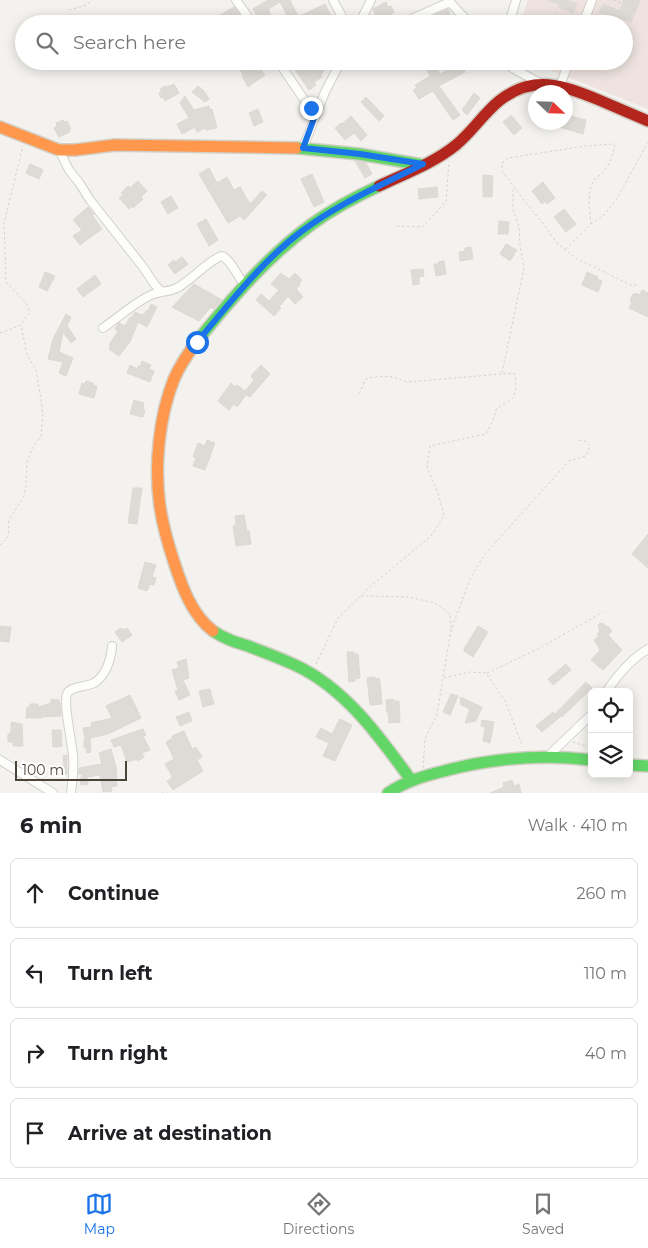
<!DOCTYPE html>
<html lang="en">
<head>
<meta charset="utf-8">
<style>
  :root { --surface:#fff; --page:#f2f2f2; --text:#202124; --muted:#757577; --line:#e0e0e0; --accent:#1a73e8 }
  body { margin:0; font-family:Montserrat,sans-serif; background:var(--page); color:var(--text) }
  .controls { position:absolute; right:15px; bottom:15px; display:grid; overflow:hidden; border-radius:8px; box-shadow:0 2px 12px #0003 }
  .controls button { width:45px; height:45px; display:grid; place-items:center; padding:0; border:0; border-bottom:1px solid var(--line); background:var(--surface); color:var(--text); font:25px sans-serif }
  .compass { position:absolute; left:528px; top:85px; width:45px; height:45px; border-radius:50%; background:var(--surface); box-shadow:0 2px 12px #0003; rotate:113deg }
  .scale { position:absolute; left:15px; bottom:12px; width:112px; box-sizing:border-box; padding-left:5px; border:2px solid #4b4439; border-top:0; font-size:14px; line-height:18px; white-space:nowrap; color:#4b4439; -webkit-text-stroke:4px #fff; paint-order:stroke }
  .stop { position:absolute; width:15px; height:15px; margin:-11px; border:4px solid #1a73e8; border-radius:50%; background:#fff }
  .stop.end { background:#1a73e8; border-color:#fff; box-shadow:0 1px 5px #0008 }
  .list { margin:0; padding:0; list-style:none }
  h2 { display:flex; justify-content:space-between; align-items:center; height:65px; margin:0; padding:0 20px; font-size:21px }
  h2 small { font-size:16px; font-weight:400; color:var(--muted) }
  .list li { display:grid; grid-template-columns:32px 1fr auto; gap:15px; align-items:center; box-sizing:border-box; height:70px; margin:0 10px 10px; padding:0 10px; border:1px solid var(--line); border-radius:8px }
  .list b { display:block; font-size:19px; white-space:nowrap }
  .list em { font-size:16px; font-style:normal; color:var(--muted) }
  .icon { flex:none; width:28px; height:28px; fill:none; stroke:currentColor; stroke-width:2; stroke-linecap:round; stroke-linejoin:round }
  .map { position:relative; flex:none; width:648px; height:793px; overflow:hidden }
  .search { position:absolute; background:var(--surface); box-shadow:0 2px 12px #0003; left:15px; right:15px; top:15px; height:55px; display:flex; align-items:center; gap:12px; box-sizing:border-box; padding:0 18px; border-radius:28px; color:var(--muted); font-size:19px }
  .sheet { height:385px; background:var(--surface) }
  nav { display:flex; justify-content:space-around; align-items:center; box-sizing:border-box; height:70px; border-top:1px solid var(--line); background:var(--surface); font-size:14px; color:var(--muted) }
  nav a { display:grid; justify-items:center; gap:2px }
  nav .on { color:var(--accent) }
  .map>svg:first-child { display:block }
  .medical { fill:#eee3df }
  .building { fill:#dedbd6; stroke:#dcd9d4 }
  .lines { fill:none; stroke-linecap:round; stroke-linejoin:round }
  .street-casing { stroke:#d2d0cb; stroke-width:10 }
  .fast-casing { stroke:#d3cfc5; stroke-width:14 }
  .slow-casing { stroke:#d3cfc5; stroke-width:14 }
  .jam-casing { stroke:#d3cfc5; stroke-width:14 }
  .path { stroke:#d3d2cc; stroke-width:1; stroke-dasharray:2.5 2.5; stroke-linecap:butt }
  .street { stroke:#fdfdfc; stroke-width:8 }
  .fast { stroke:#63d668; stroke-width:11 }
  .slow { stroke:#ff974d; stroke-width:11 }
  .jam { stroke:#b3261e; stroke-width:11 }
  .route { stroke:#1a73e8; stroke-width:6 }
</style>
</head>
<body>
<div class="map">
<svg width="648" height="793" viewBox="0 0 648 793">
  <rect width="100%" height="100%" fill="#f4f2ee"/>
  <!-- medical -->
  <path class="medical" d="M528,0H648V109L527,61H624V24H520Z"/>
  <!-- building -->
  <path class="building" d="M268,0H290L298,16L289,19L280,2L268,9L274,24H264L260,14L257,16L253,9Z
    M548,0H567L577,4L573,13L559,7L560,5Z
    M624,0H640L631,22L622,18L621,21L599,12L603,4L620,11Z
    M386,2L388,7L391,6L394,12L391,14L393,18L380,24L373,9Z
    M325,4L335,24H320L318,16L302,24H297L294,19Z
    M234,7L243,19L235,24H191L200,16L206,23Z
    M448,9L451,17L434,24H415Z
    M254,61L259,72L261,70L265,75L248,87L242,76L243,75L240,69Z
    M289,61H311L317,69L323,61H330L321,75L322,77L314,82L316,85L309,90Z
    M433,61L440,74L451,68L449,61H459L465,72L439,86L460,115L453,120L433,91L419,99L413,90L417,88L415,85L430,76L425,66Z
    M174,84L179,93L165,101L163,97L161,98L159,93L162,91L160,89L166,86L167,87Z
    M198,86L204,91L209,99L205,102L192,92Z
    M474,93L480,98L467,115L462,110Z
    M185,96L194,110L209,106L210,110L212,109L217,128L206,130L205,128L197,132L195,127L182,134L177,124L189,118L180,103Z
    M366,97L384,116L379,121L361,102Z
    M258,109L263,122L254,126L249,113Z
    M511,115L522,128L514,135L503,122Z
    M566,115L586,120L583,134L549,124V122H566Z
    M351,116L367,135L361,141L354,133L345,140L335,128L341,123L342,124Z
    M63,120L64,122L67,121L71,129L69,130L70,132L59,137L54,128L57,126L56,123Z
    M355,161L366,163L372,174L365,178Z
    M30,164L43,170L39,179L26,173Z
    M209,168L217,183L227,177L234,190L240,187L250,204L262,191L267,195L244,220L240,216L228,223L199,174Z
    M312,174L324,202L314,207L301,179Z
    M483,175L493,176L492,197H483Z
    M138,181L147,191L141,197L143,199L133,208L132,206L129,209L119,198L123,195L121,193L128,186L130,188Z
    M543,182L555,198L547,204L545,201L542,204L532,191Z
    M437,187L438,197L419,199L418,189Z
    M171,196L178,208L168,214L161,202Z
    M88,207L94,214L92,215L102,229L80,245L73,236L82,230L73,220Z
    M564,209L576,224L566,232L554,217Z
    M206,219L218,240L209,246L197,224Z
    M499,221L509,222L508,234H498Z
    M506,244L517,250L510,261L500,254Z
    M471,247L473,259L460,261L459,252L465,251V248Z
    M182,257L188,264L175,274L168,265L174,260L175,262Z
    M444,261L446,274L436,276L434,264H439L438,262Z
    M423,269L424,276L419,277V284L413,285L411,270Z
    M45,272L55,276L47,291L39,287Z
    M587,272L598,277L597,279L602,281L598,292L582,285Z
    M281,273L289,279L295,273L302,280L299,284L300,285L296,289L303,297L295,304L288,296L279,307L281,308L274,316L256,300L261,294L269,301L279,290L271,284Z
    M95,275L101,284L83,297L77,289Z
    M194,284L222,300L213,309L211,307L199,321L172,307Z
    M642,290L648,293V317L629,308L632,303L630,301L633,294L635,295L636,293L640,295Z
    M151,304L157,307L147,327L138,322L130,342L119,356L109,349L111,346L109,345L118,331L115,329L117,325L119,323L125,326L130,317L131,318L135,312L143,315L147,310L148,311Z
    M66,314L71,317L67,326L76,339L71,343L63,332L59,352L73,358L66,376L59,373L63,362L48,359L53,339Z
    M142,361L151,365L149,369L154,371L150,382L127,373L130,365L137,369L138,366L140,367Z
    M261,365L270,374L250,397L246,395L237,407L234,404L229,410L218,401L231,383L235,387L237,385L245,391L254,380L251,376Z
    M86,381L93,383V385L97,386L94,398L79,394L82,383L85,384Z
    M134,400L144,403L143,409L145,410L143,417L130,414Z
    M207,440L215,443L205,470L193,466L196,458L193,457L198,443L205,446Z
    M133,488H142L137,524L128,523Z
    M244,515L247,531H249L251,544L236,546L233,526L236,525L235,516Z
    M648,534V568L632,554Z
    M145,562L156,565L152,577L156,578L154,585L150,584L147,591L138,588Z
    M602,623L607,627L608,626L612,631L608,635L622,650L603,670L591,660L600,650L594,640L599,636L597,634L600,631L598,626L599,624Z
    M0,626L11,627L9,642L0,641Z
    M478,626L488,632L473,657L464,651V649Z
    M121,628L123,630L127,628L132,635L122,642L115,632Z
    M347,652H354V654H358L360,678L355,679V681L349,682Z
    M186,659L189,678L183,680L190,695L179,700L175,691L178,690L172,670L179,668L177,662Z
    M566,664L571,670L553,685L548,679Z
    M375,677V679L379,678V681H380L382,704L370,705L367,678Z
    M586,682L592,688L562,717L561,716L542,732L536,726L553,712L555,714Z
    M210,689L214,704L203,707L199,691Z
    M451,694L458,696L450,715L443,712Z
    M130,695L141,718L108,734L90,738L91,752L87,753L86,748H84V740H85L83,728L92,727L91,723L112,718L106,706Z
    M460,697L482,707L476,721L465,723L470,709L461,705Z
    M51,699L59,700V702L60,703L61,716L42,717V718H26L27,707H30V704H38V707L51,703Z
    M393,699L394,701H399L400,722L389,723L388,712L387,713L386,700Z
    M189,712L192,721L180,726L176,717Z
    M340,719L352,725L335,761L323,756L329,743L316,737L321,728L332,734Z
    M482,720L494,722L490,743L483,741L485,727L481,726Z
    M11,722L22,724L23,746H13V742H8V734L11,733Z
    M143,729L146,735L143,736L150,750L142,753L144,757L138,761L137,759L127,762L121,745L114,747L111,740Z
    M52,730H61L62,746L53,747Z
    M184,731L192,749L196,747L202,757L197,760L203,771L173,790L167,781L172,778L171,777L172,776L165,764L174,759L166,742L173,738L172,736Z
    M111,749L116,767L117,786L111,787L112,791L103,792L100,775L87,777L88,784L81,785L80,779L83,774H79V768L102,764L99,753Z
    M67,755V774H56V766H64L63,756Z
    M512,780L514,786L519,784L521,793H490L504,787L503,783Z"/>
  <g class="lines">
    <defs>
      <path id="street" d="M236,0L253,24
        M333,0L346,24
        M448,0L470,24
        M359,24L371,0
        M400,24L450,2
        M509,24L516,0
        M583,24L592,0
        M278,61L303,98L316,113
        M503,61L514,69L540,83
        M560,86L569,61
        M303,148L325,92L341,61
        M59,150L69,170L80,184L90,200L143,267L155,285L162,292
        M103,328C119,317 134,303 151,295C160,291 169,292 177,288C193,279 204,264 221,256C231,258 237,277 245,285
        M606,692C617,676 632,658 648,649
        M547,757L592,714
        M0,760L53,793
        M71,793C73,780 74,768 73,755C72,742 63,704 67,694C70,686 87,687 94,683C106,676 111,659 112,646"/>
      <path id="fast" d="M297,148L359,154L423,165
        M198,340C232,298 268,256 312,224C333,209 355,197 379,186
        M213,631C225,639 235,642 248,646C264,652 280,658 295,665C345,688 379,736 411,780
        M629,765L648,766
        M388,793C406,781 424,776 444,771C493,758 542,754 592,760"/>
      <path id="slow" d="M0,127L59,150H75L115,145L297,148
        M198,340C189,352 180,365 174,379C159,416 154,467 160,507C163,526 168,544 174,562C182,587 192,615 213,631"/>
      <path id="jam" d="M379,186C404,174 434,163 456,145C472,132 483,114 499,101C533,74 562,85 599,100C615,107 632,114 648,121"/>
    </defs>
    <!-- street casing -->
    <use href="#street" class="street-casing"/>
    <!-- fast casing -->
    <use href="#fast" class="fast-casing"/>
    <!-- slow casing -->
    <use href="#slow" class="slow-casing"/>
    <!-- jam casing -->
    <use href="#jam" class="jam-casing"/>
    <!-- path -->
    <path class="path" d="M614,0L637,10
      M69,10L87,5L92,0
      M555,13L575,22
      M595,15L613,22
      M591,224C590,209 586,193 594,180C597,177 601,175 603,172C610,165 612,155 615,146L613,144L585,146L508,158L502,163V171L527,204L545,226L557,243L577,259L633,286L638,284
      M397,226L422,227L446,202L449,161
      M566,249L591,224L604,215L618,197L648,142
      M0,333L21,325L26,317L30,313L27,304L6,282L4,223L23,146
      M502,373L524,268L520,245L519,227L513,210V188
      M0,545L8,537L9,520L24,496L26,486L27,462L32,449L41,436L43,415L40,394L36,370L27,355L21,325
      M361,596L409,597L435,603L450,614L451,630
      M316,664L338,618L373,584L431,536L444,516L438,493L427,468L430,446L486,434C490,425 495,419 496,409C501,405 510,402 513,397C517,391 516,379 514,373L407,382C391,375 383,375 366,379L358,396
      M487,673L536,650L603,612
      M444,678L470,672L486,673L505,701L523,747
      M573,742L592,748
      M423,768L425,739L437,714L451,630L471,577L485,554L569,461L586,456L590,446L585,441L579,440
      M162,792L163,793"/>
    <!-- street -->
    <use href="#street" class="street"/>
    <!-- fast -->
    <use href="#fast" class="fast"/>
    <!-- slow -->
    <use href="#slow" class="slow"/>
    <!-- jam -->
    <use href="#jam" class="jam"/>
  </g>
  <g class="lines">
    <!-- route -->
    <path class="route" d="M197,342C230,303 261,262 302,231C339,203 382,185 423,164L360,154L303,148L316,113L311,108"/>
  </g>
</svg>
<div class="controls">
<button><svg class="icon" aria-label="locate" viewBox="0 0 24 24"><circle cx="12" cy="12" r="6"/><path d="M12 2v4M12 18v4M2 12h4M18 12h4"/></svg></button>
<button><svg class="icon" aria-label="layers" viewBox="0 0 24 24"><path d="M12 4l9 5-9 5-9-5zM3 14l9 5 9-5"/></svg></button>
</div>
<svg class="compass" viewBox="-18 -18 36 36"><path d="M0-13l5 13h-10z" fill="#e53935"/><path d="M0 13l5-13h-10z" fill="#757577"/></svg>
<div class="scale">100 m</div>
<div class="stop" style="left:197px;top:342px"></div>
<div class="stop end" style="left:311px;top:108px"></div>
<div class="search"><svg class="icon" aria-label="search" viewBox="0 0 24 24"><circle cx="10" cy="10" r="6"/><path d="M15 15l6 6"/></svg>Search here</div>
</div>
<section class="sheet">
<h2>6 min<small>Walk · 410 m</small></h2>
<ul class="list">
<li><svg class="icon" aria-label="ahead" viewBox="0 0 24 24"><path d="M12 20V5M6 11l6-6 6 6"/></svg><div><b>Continue</b></div><em>260 m</em></li>
<li><svg class="icon" aria-label="left" viewBox="0 0 24 24"><path d="M17 20v-9H6M10 6l-5 5 5 5"/></svg><div><b>Turn left</b></div><em>110 m</em></li>
<li><svg class="icon" aria-label="right" viewBox="0 0 24 24"><path d="M7 20v-9h11M14 6l5 5-5 5"/></svg><div><b>Turn right</b></div><em>40 m</em></li>
<li><svg class="icon" aria-label="arrive" viewBox="0 0 24 24"><path d="M6 21V4h12l-3 4 3 4H6"/></svg><div><b>Arrive at destination</b></div></li>
</ul>
</section>
<nav>
<a class="on"><svg class="icon" aria-label="map" viewBox="0 0 24 24"><path d="M3 6l6-2 6 2 6-2v14l-6 2-6-2-6 2zM9 4v14M15 6v14"/></svg>Map</a>
<a><svg class="icon" aria-label="directions" viewBox="0 0 24 24"><path d="M12 3l9 9-9 9-9-9zM9 14v-3h6M13 9l2 2-2 2"/></svg>Directions</a>
<a><svg class="icon" aria-label="saved" viewBox="0 0 24 24"><path d="M7 4h10v16l-5-4-5 4z"/></svg>Saved</a>
</nav>
</body>
</html>
